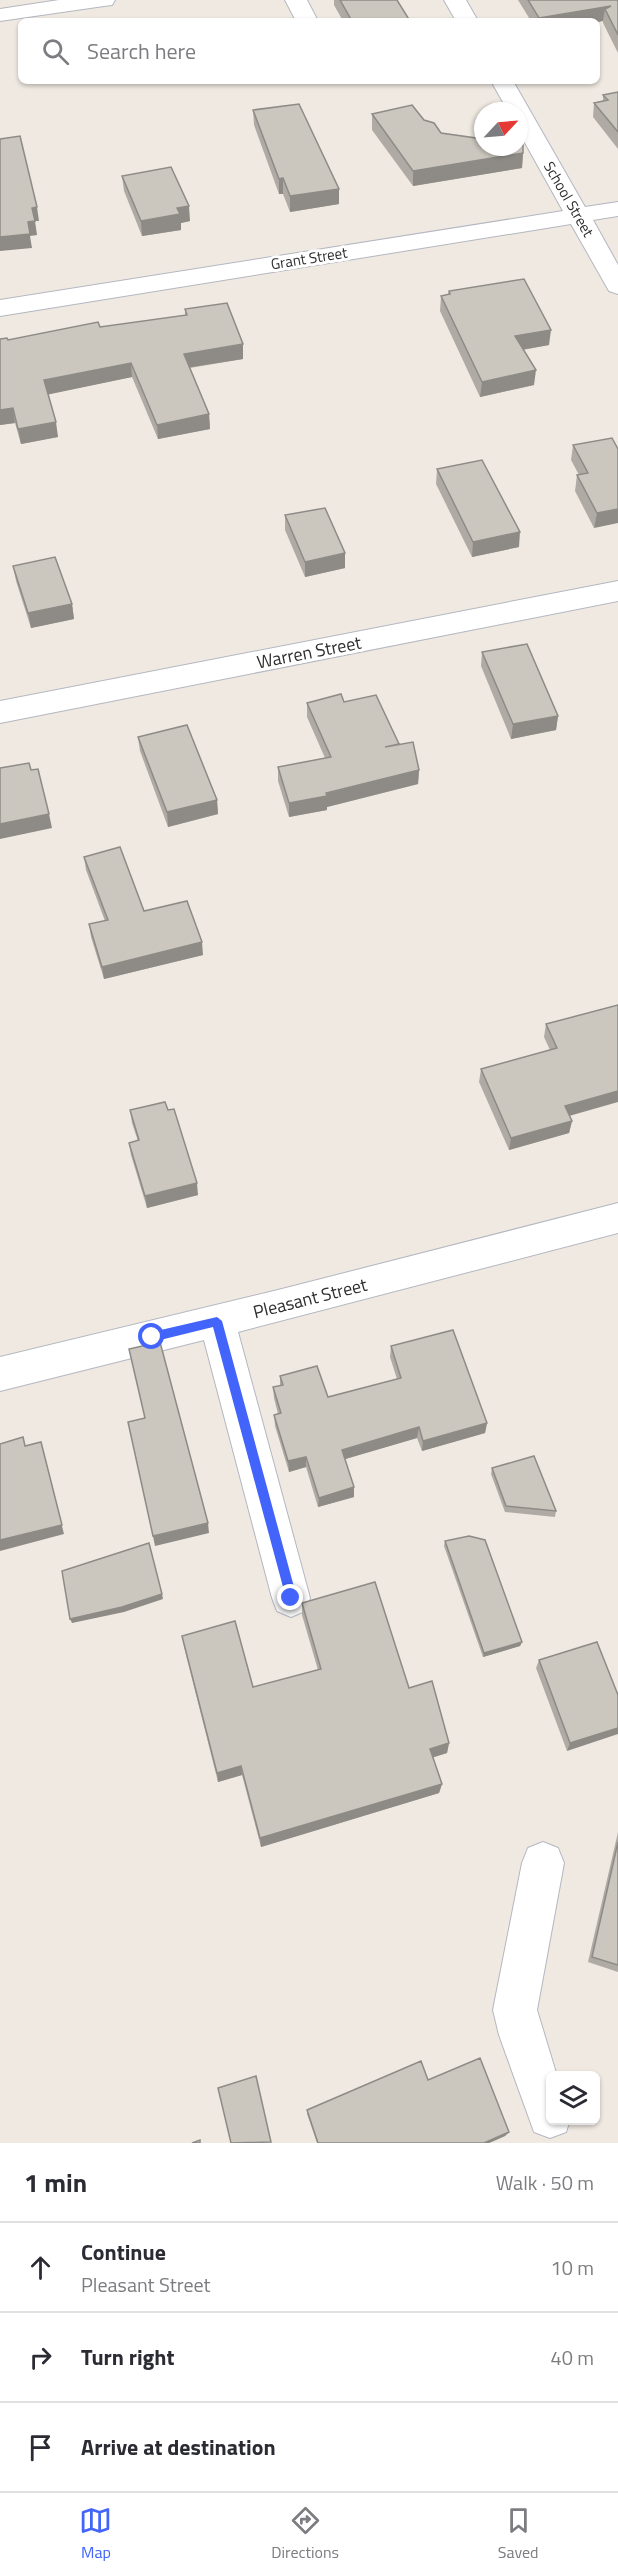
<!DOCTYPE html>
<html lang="en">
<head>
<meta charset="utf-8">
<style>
  :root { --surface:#fff; --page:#f2f2f3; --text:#2b2b33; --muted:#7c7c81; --line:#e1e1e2; --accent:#4264fb }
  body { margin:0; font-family:"Titillium Web",sans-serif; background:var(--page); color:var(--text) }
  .controls { position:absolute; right:18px; bottom:18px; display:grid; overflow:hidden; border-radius:9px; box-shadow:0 2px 4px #0004 }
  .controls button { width:54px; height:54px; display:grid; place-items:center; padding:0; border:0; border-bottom:2px solid var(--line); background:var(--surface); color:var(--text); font:30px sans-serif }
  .compass { position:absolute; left:474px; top:102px; width:54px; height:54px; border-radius:50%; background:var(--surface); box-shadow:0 2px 4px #0004; rotate:64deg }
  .stop { position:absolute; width:18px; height:18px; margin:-14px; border:4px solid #4264fb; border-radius:50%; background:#fff }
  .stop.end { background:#4264fb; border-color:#fff; box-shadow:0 2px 6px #0008 }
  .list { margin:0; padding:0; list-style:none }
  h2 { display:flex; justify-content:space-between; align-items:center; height:78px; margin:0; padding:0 24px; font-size:26px }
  h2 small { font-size:20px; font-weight:400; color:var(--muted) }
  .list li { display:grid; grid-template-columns:39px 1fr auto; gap:18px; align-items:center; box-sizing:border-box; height:90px; padding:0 24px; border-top:2px solid var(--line) }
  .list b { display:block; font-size:22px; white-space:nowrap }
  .list p { margin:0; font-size:20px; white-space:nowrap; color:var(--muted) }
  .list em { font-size:20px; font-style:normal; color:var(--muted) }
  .icon { flex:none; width:33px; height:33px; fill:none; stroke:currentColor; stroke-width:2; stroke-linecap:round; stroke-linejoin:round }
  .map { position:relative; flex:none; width:618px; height:2143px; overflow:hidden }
  .search { position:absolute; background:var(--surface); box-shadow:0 2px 4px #0004; left:18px; right:18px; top:18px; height:66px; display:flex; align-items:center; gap:15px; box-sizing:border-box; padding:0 21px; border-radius:9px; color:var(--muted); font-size:22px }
  .sheet { height:348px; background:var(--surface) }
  nav { display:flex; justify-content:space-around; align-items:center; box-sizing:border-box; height:84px; border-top:2px solid var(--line); background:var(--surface); font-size:16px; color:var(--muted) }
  nav a { display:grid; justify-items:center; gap:3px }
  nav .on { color:var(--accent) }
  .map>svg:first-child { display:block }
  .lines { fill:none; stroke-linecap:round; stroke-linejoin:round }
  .minor-casing { stroke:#b4b7c1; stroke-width:2 }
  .minor { fill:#fff; fill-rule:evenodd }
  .wall { fill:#afaba4 }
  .shaded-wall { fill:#8e8b86 }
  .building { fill:#cbc7bf; stroke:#8e8b86; stroke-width:1.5 }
  .route { fill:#4264fb }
  .labels { text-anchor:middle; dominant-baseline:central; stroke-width:6; stroke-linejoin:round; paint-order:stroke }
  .far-street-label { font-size:15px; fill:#2e2e2e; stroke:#fff }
  .street-label { font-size:18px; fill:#2e2e2e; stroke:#fff }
</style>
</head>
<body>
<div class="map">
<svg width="618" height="2143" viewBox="0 0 618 2143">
  <rect width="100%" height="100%" fill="#efe9e1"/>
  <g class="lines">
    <defs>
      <path id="minor" d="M59,0H115L112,5L104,6L0,21V9Z
        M285,0H307L318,21H296Z
        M444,0H466L478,21H456Z
        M491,81H513L585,207L618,202V216L593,220L618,265V294L609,291L571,224L0,316V300L563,211L519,132V111H508Z
        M618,581V601L0,723V701Z
        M618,1203V1233L238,1332L310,1598L305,1611L291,1617L277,1611L272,1598L204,1340L0,1391V1357L278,1290Z
        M543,1842L558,1848L564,1863L537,2010L557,2076H550V2120H570L566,2132L550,2138L534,2132L499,2035L493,2010L522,1863L528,1848Z"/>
    </defs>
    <!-- minor casing -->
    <use href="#minor" class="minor-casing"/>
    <!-- minor -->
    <use href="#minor" class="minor"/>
  </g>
  <!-- wall -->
  <path class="wall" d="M334,0H397L410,21H343L334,5Z
    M518,0H618V53L603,23V21L597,22V21H531Z
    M618,92V149L593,117L594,103L603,101V95Z
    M253,110L339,204L290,212L283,194H279L254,125Z
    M372,114L424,120L441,133L523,153L522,168L413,186L372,130Z
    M122,176L190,221L181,223V230L142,236L124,191Z
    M449,291L549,345L523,350L534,385L480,397L440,311L441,296L448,294Z
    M185,309L243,359L190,368L209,414L210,429L158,439L132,377L48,394L58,437L21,444L15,423L0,425L8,340L185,315Z
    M573,445L618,449L594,528L575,491L577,475H579L571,460Z
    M437,469L519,547L472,557L436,484Z
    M285,515L345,568L305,577L285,530Z
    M13,566L72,604L74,619L31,628L16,581Z
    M482,652L558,716L556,730L511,739L481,666Z
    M344,702L399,744L419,770L418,784L327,807V810L289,817L278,781V767L325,758L307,717V703Z
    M138,737L217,800L218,814L168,827L140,751Z
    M84,857L144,911L203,955L104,979L91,937L89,924L105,921L86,870Z
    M618,1005L569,1116L572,1121L569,1133L509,1150L479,1082L481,1069L550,1050L544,1037L546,1024Z
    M130,1110L198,1195L147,1208L131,1155L129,1143L138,1141L132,1123Z
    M391,1346L487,1423L485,1433L422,1451L417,1438L345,1459L354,1487V1497L318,1507L306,1467L289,1472L275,1426L274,1415L278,1414L274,1398L273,1387L280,1386V1376L328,1397L397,1379L390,1357Z
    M492,1468L556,1511L555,1517L505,1512L491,1474Z
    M445,1541L522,1642L520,1646L483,1657L444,1546Z
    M302,1603L409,1688L449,1743L447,1753L433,1757L442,1784L439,1793L261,1847L242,1775L218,1782L184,1647L182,1636L253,1687L318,1670L302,1615Z
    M539,1660L618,1695L567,1751L536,1668Z
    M618,1832V1972L588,1962Z
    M428,2080L509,2132L505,2136L489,2143H317L307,2114V2110Z"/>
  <!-- shaded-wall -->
  <path class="shaded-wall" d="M611,6L605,9L603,21L597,22V21H539V18Z
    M523,153L522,168L413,186V171Z
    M283,178V194H279V179Z
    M339,189V204L290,212V196Z
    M189,206L190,221L181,223V230L142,236L141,221L177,208Z
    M37,207L39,221H34L32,208Z
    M35,221L37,235L30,236L32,248L0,251V237L28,222Z
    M551,330L549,345L514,351L515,336Z
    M243,344V359L185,368L184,354Z
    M131,363L132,377L46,395L44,380Z
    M536,370L534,385L480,397L482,382Z
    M13,408L15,423L0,425V410Z
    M209,414L210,429L158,439L157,425Z
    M56,422L58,437L21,444L18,429Z
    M618,509V523L594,528L597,513Z
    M520,532L519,547L472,557L473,542Z
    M345,553V568L305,577V562Z
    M72,604L74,619L31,628L28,613Z
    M558,716L556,730L511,739L513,724Z
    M419,770L418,784L327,807V810L289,817V803Z
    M217,800L218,814L168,827L167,812Z
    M49,814L52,828L0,839V824Z
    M202,942L203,955L104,979L102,967Z
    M618,1091V1102L562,1118L565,1106Z
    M572,1121L569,1133L509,1150L511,1138Z
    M197,1183L198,1195L147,1208L145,1196Z
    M487,1423L485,1433L422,1451L423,1441Z
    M419,1427L417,1438L342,1460V1450Z
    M41,1442L64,1534L0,1551V1540Z
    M306,1457V1467L289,1472L288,1461Z
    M354,1487V1497L318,1507L319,1498Z
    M208,1523L209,1533L155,1546L153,1536Z
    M162,1594L163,1599L124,1612L72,1623L70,1619Z
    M522,1642L520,1646L483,1657L484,1653Z
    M618,1728V1734L567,1751L570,1743Z
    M449,1743L447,1753L428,1759L430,1749Z
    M241,1766L242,1775L218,1782L217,1773Z
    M442,1784L439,1793L261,1847L260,1838Z
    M509,2132L505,2136L489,2143H484Z"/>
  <!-- building -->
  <path class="building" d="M340,0H397L410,21H352Z
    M528,0H618V35L605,9L611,6L539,18Z
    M618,92V132L594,103L608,100L603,95Z
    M299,104L339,189L290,196L283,178L279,179L253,110Z
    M412,105L424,120L434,123L441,133L483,139V147H519V145H523V153L413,171L372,114Z
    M20,136L37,207L32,208L35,221L28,222L30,234L0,237V139Z
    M171,167L189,206L177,208L180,214L141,221L122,176Z
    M524,279L551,330L515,336L536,370L482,382L441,296L450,294L449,291Z
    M227,303L243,344L184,354L209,414L157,425L131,363L44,380L56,422L18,429L13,408L0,410V339L7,338L8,340L98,322L100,327L187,315L185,309Z
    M612,438L618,449V509L597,513L577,475L588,473L573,445Z
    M482,460L520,532L473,542L437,469Z
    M325,508L345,553L305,562L285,515Z
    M55,557L72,604L28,613L13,566Z
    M527,644L558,716L513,724L482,652Z
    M341,694L344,702L376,695L399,744L385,747L413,742L419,770L326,793L327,796L289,803L278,767L331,757L307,703Z
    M187,725L217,800L167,812L138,737Z
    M29,763L31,770L38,769L49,814L0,824V768Z
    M120,847L144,911L187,901L202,942L102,967L89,924L108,920L84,857Z
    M618,1005V1091L565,1106L572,1121L511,1138L481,1069L557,1048L546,1024Z
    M165,1102L168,1110L174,1109L197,1183L145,1196L129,1143L139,1140L130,1110Z
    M453,1330L487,1423L423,1441L419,1427L342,1450L354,1487L319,1498L306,1457L288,1461L274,1415L281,1413L273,1387L283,1385L280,1376L317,1366L328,1397L401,1378L391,1346Z
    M160,1342L208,1523L153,1536L128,1422L145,1418L129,1349Z
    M23,1437L25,1446L41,1442L62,1525L0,1540V1444Z
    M534,1456L556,1511L506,1506L492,1468Z
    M469,1536L485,1540L522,1642L484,1653L445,1541Z
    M149,1543L162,1594L122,1607L70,1619L62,1571Z
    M375,1582L409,1688L432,1681L449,1743L430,1749L442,1784L260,1838L241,1766L217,1773L182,1636L235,1621L253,1687L321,1669L302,1603Z
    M597,1642L618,1695V1728L570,1743L539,1660Z
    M618,1842V1965L592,1957Z
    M480,2058L509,2132L484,2143H318L307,2110L421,2061L428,2080Z
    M256,2076L271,2142L231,2143L218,2088Z
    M200,2140V2143H192Z"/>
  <!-- route -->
  <path class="route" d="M217,1317L222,1321L297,1598L291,1603L286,1598L213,1327L152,1342L147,1337L152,1332Z"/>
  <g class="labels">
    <!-- far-street labels -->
    <g class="far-street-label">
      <text transform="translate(569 199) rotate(60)">School Street</text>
      <text transform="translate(309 258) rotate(-9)">Grant Street</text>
    </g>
    <!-- street labels -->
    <g class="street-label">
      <text transform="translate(309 652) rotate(-11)">Warren Street</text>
      <text transform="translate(310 1298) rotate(-14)">Pleasant Street</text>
    </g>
  </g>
</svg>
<div class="controls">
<button><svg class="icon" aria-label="layers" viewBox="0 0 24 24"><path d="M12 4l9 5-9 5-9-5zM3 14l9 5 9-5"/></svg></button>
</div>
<svg class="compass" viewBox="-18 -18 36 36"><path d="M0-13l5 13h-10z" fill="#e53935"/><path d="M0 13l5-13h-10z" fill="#7c7c81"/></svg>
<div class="stop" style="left:152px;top:1337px"></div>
<div class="stop end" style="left:291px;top:1598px"></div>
<div class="search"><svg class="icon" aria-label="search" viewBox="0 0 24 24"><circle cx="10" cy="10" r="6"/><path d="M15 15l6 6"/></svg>Search here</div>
</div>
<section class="sheet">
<h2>1 min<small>Walk · 50 m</small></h2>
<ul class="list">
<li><svg class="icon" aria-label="ahead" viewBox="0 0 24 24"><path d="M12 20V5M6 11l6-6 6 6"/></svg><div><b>Continue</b><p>Pleasant Street</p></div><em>10 m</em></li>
<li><svg class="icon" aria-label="right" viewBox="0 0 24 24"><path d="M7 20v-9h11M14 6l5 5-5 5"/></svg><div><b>Turn right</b></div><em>40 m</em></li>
<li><svg class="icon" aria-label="arrive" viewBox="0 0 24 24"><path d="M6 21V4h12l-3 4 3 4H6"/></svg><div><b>Arrive at destination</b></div></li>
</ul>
</section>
<nav>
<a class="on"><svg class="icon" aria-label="map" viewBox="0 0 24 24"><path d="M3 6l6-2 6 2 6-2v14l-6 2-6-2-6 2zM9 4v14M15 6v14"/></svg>Map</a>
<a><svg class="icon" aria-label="directions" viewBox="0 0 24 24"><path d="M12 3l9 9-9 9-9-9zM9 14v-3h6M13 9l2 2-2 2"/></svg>Directions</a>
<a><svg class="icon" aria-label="saved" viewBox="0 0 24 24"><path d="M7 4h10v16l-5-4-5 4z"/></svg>Saved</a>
</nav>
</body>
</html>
